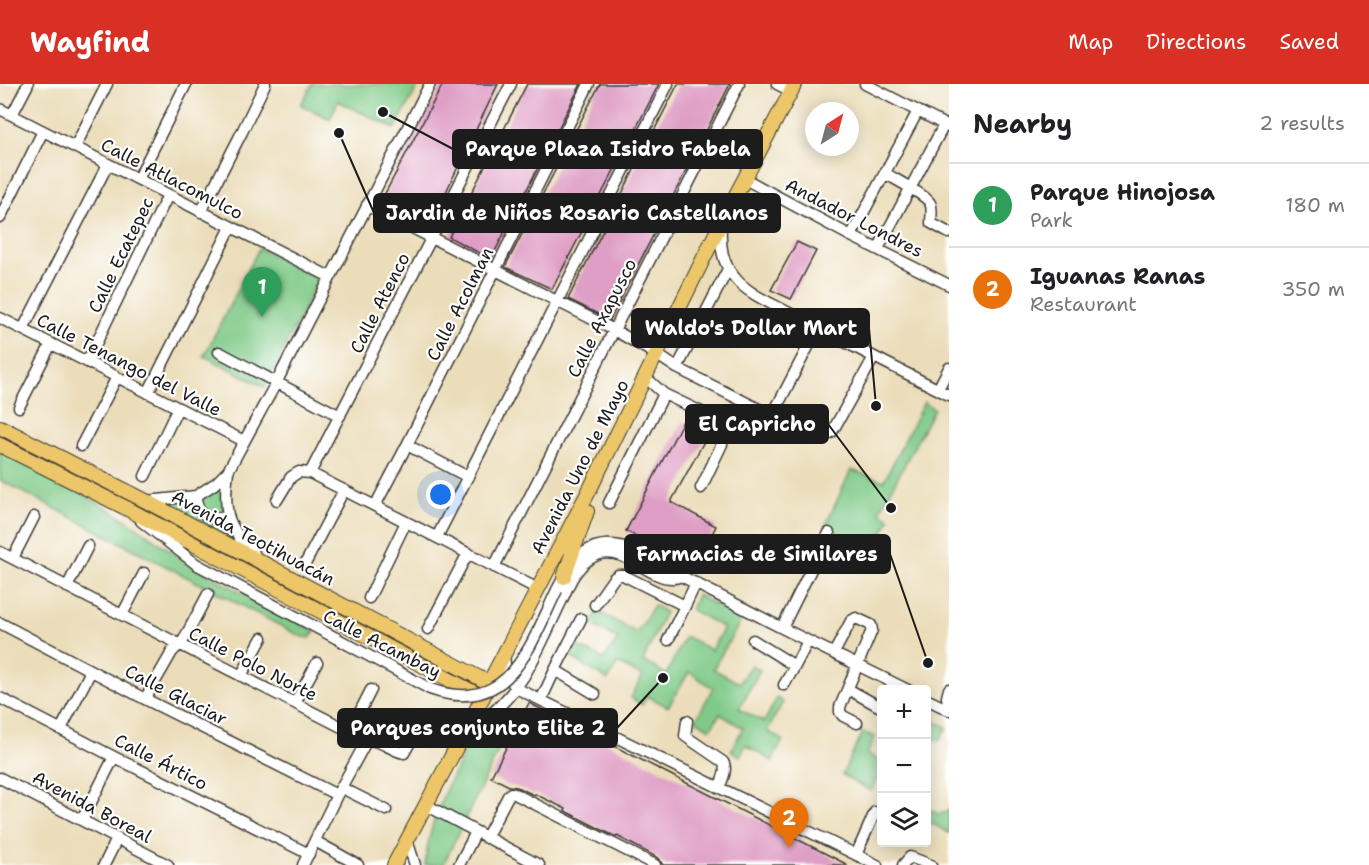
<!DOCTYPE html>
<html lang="en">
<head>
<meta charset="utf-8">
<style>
  :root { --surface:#fff; --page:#f2f2f2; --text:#202124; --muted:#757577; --line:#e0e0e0; --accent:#d93025 }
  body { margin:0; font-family:"Shantell Sans",sans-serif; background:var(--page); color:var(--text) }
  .controls { position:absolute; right:18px; bottom:18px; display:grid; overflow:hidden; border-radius:6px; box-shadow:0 3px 15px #0003 }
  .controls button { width:54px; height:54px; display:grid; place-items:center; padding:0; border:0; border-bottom:2px solid var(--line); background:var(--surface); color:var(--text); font:30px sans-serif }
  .compass { position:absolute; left:805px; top:18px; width:54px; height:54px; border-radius:50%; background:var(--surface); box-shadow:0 3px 15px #0003; rotate:36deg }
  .you { position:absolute; left:441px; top:411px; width:21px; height:21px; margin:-15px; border:4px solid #fff; border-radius:50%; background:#1a73e8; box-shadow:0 0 0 9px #1a73e833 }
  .badge { display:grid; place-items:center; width:39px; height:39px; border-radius:50%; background:var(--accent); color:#fff; font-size:20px; font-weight:700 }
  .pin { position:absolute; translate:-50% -50px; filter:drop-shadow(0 2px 3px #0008) }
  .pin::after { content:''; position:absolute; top:32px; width:21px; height:18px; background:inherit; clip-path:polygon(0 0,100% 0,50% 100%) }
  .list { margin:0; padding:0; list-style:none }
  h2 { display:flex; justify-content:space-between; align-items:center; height:78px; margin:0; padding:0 24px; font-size:26px }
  h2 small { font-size:20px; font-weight:400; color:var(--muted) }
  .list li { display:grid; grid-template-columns:39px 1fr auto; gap:18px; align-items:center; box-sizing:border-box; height:84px; padding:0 24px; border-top:2px solid var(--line) }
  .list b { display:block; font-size:22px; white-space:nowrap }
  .list p { margin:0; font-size:20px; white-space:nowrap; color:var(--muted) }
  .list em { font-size:20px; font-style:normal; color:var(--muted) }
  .icon { flex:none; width:33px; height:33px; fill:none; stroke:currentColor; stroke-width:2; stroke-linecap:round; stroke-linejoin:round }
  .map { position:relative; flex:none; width:949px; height:781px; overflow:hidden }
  header { display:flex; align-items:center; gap:36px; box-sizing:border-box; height:84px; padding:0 30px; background:var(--accent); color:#fff }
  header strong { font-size:28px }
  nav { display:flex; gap:33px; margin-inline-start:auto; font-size:21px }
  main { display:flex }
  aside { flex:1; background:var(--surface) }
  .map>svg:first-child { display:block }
  .green { fill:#80ca88; stroke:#4e7352; stroke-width:1.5 }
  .building { fill:#df9ec5 }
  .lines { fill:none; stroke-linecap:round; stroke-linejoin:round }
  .minor-casing { stroke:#3b3934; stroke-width:13 }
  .major-casing { stroke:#3b3934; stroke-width:16 }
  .minor { stroke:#fff; stroke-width:10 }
  .major { stroke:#ecc669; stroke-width:14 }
  .minor-bridge-casing { stroke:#3b3934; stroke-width:13; stroke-linecap:butt }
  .minor-bridge { stroke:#fff; stroke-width:10 }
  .labels { text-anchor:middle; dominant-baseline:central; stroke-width:4.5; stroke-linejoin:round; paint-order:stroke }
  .street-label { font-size:18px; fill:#1c1c1c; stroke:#fff }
  .leader { fill:none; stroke:#1c1c1c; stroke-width:2 }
  .callout-dot { fill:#1c1c1c; stroke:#fff; stroke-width:2 }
  .callout { fill:#1c1c1c; stroke:#1c1c1c; stroke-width:2 }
  .callout-label { font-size:20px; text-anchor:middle; font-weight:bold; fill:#fff }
</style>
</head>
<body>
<header>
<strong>Wayfind</strong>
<nav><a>Map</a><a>Directions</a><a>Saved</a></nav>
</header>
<main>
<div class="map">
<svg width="949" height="781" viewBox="0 0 949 781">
  <rect width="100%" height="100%" fill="#fff"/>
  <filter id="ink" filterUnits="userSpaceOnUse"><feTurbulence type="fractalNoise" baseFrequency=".0167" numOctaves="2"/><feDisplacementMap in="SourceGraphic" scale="12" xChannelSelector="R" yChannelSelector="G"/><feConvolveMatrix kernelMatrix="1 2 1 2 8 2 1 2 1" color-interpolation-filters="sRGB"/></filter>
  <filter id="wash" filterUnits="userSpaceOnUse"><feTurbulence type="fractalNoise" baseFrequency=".008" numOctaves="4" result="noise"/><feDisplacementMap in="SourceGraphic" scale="24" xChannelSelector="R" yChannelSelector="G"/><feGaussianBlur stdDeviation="1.35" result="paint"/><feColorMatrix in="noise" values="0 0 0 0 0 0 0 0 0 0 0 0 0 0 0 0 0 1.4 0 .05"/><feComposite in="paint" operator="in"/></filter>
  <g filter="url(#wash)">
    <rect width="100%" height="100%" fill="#ebddb9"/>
    <!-- green -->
    <path class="green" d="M312,0H419L395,45L338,17L330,35L301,21Z
      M259,164L319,195L265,303L204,272Z
      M924,318L934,325L880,427L890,435L872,468L825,443L851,386L884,397Z
      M0,344L408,561L404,567L0,360Z
      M0,364L54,392L123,434L199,486L315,547L310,554L300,552L0,396Z
      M222,401L224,428L219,430L204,427L199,413Z
      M194,414L195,421L225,434L237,459L157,419Z
      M697,511L742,535L713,585L739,599L751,581L760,586L739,625L764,638L777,614L783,618L767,647L783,656L772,677L746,661L740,672L731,667L743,644L720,630L710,645L696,636L713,604L689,588L668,623L647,612L642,621L631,614L642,592L618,579L608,596L569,572L575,561L604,575L618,555L591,540L598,527L637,549L654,521L665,528L643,577L666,591L685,552L711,566L724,544L691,526Z
      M506,627L510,628L515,633L513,637L443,781H425C428,747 440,715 456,685C462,672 468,659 476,648C482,640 493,634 502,628Z
      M927,634L947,643L939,657L927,651Z
      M863,648L875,653L867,670L881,678V686L871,707L842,691Z
      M927,724L938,730L947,728L949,724V749L929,738L927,741Z"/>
    <g id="blocks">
      <!-- building -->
      <path class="building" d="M443,0H498L429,143L380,119Z
        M527,0H581L491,175L449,153Z
        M600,0H659L552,205L505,183Z
        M678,0H730L610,236L568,215Z
        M797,158L816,167L791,215L771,206Z
        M683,337L707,352L671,418L716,442L695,483L626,447Z
        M529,619L667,689L848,781H663L658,774L617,752L616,753L565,727L566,725L535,710L534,711L517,703L509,702L491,693Z"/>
    </g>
  </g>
  <g filter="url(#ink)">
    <use href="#blocks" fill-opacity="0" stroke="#3b3934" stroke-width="1.5"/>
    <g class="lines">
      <defs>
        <path id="minor" d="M777,0L791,7
          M865,0L949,43
          M0,25L330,193
          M12,31L28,0
          M75,63L107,0
          M885,89C894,95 926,111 930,119C933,124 931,133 931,139L949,149
          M138,95L186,0
          M745,95L851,152L949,201
          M367,121L614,246L656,270L677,284L813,352L823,353L832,348L874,273
          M201,128L242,48L265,0
          M0,134L43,47
          M721,143C720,162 722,179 735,194C748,210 771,219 789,229C842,257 896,284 949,311
          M851,152L918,27
          M878,165L944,41
          M0,234L244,357
          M23,245L108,80
          M219,268L340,332
          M87,278L168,111
          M677,284L728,185
          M938,305L949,284
          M148,309L231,143
          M664,310L714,334L721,347L722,360L701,404
          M19,323L51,260
          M772,332L818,244
          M407,361L468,393
          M81,362L117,293
          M228,387C226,401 225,417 228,431C231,444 245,462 255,471
          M310,389L511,0
          M145,392L178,324
          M196,412C196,431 211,438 228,432
          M277,416L291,393L299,388L310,389L538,505
          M147,417L196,412L216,399L228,387L276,299L430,0
          M609,419L664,310L645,293
          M375,422L407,361L589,0
          M141,437L196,480L336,554
          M437,453L668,0
          M0,468L122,531L367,656C382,656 390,666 404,669L420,641
          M13,474L34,433
          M305,480L344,406
          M494,483L739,0
          M67,503L88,462
          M557,506C572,476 588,453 625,463L782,544L908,606
          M369,514L406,438
          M595,521L614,494L618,491H623L685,522L696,499
          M122,531L144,489
          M581,535L555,586L595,610
          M0,539L145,615L337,711
          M782,544L829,449
          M428,545L468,469
          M668,556L685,522
          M753,556L795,582L808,557
          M834,569L851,537L856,534L871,541L872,546L840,623V628L843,632L857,639
          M504,571L506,589L516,604L877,781
          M241,592L262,554
          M784,601L795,582
          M848,605L882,624
          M949,605L947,613L949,624
          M0,614L114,673L309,770
          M145,615L172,568L183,557L208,510
          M926,615L949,626
          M541,616L555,586
          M295,619L317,579
          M687,637L685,652L723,678C728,685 722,696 719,704
          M61,645L91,587
          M350,647L371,606
          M464,649C487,637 510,614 524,592C538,569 549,543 561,518C566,508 570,495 578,486C583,479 591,473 600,470C628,464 649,495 673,494C676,494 679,493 682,492
          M0,694L168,781
          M342,704L386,726
          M426,721L539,781
          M82,736L114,673
          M486,754L508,712L511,709L515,710L655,781
          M407,756L415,781
          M315,757L358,781
          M856,771L875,728
          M104,781L117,755
          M303,781L337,711L367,656
          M459,781L476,748
          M903,781L910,773L931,781"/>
        <path id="major" d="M0,343L146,417L489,599
          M0,361L124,423L482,613
          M564,493L587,427
          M394,781L483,613L489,599L590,405L721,139L795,0"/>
      </defs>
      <!-- minor casing -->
      <use href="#minor" class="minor-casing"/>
      <!-- major casing -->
      <use href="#major" class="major-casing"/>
      <!-- minor -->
      <use href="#minor" class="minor"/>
      <!-- major -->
      <use href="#major" class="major"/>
      <defs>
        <path id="minor-bridge" d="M336,554L430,605C509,633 530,562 557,506"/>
      </defs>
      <!-- minor-bridge casing -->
      <use href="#minor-bridge" class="minor-bridge-casing"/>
      <!-- minor-bridge -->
      <use href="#minor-bridge" class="minor-bridge"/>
    </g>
  </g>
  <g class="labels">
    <!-- street labels -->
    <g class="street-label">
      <text transform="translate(172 95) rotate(27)">Calle Atlacomulco</text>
      <text transform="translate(854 134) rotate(27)">Andador Londres</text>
      <text transform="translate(121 171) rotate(-64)">Calle Ecatepec</text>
      <text transform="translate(380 219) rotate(-63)">Calle Atenco</text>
      <text transform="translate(460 220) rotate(-63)">Calle Acolman</text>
      <text transform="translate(602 234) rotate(-63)">Calle Axapusco</text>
      <text transform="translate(129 281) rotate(27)">Calle Tenango del Valle</text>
      <text transform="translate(580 383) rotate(-63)">Avenida Uno de Mayo</text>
      <text transform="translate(253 454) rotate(28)">Avenida Teotihuacán</text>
      <text transform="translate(382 560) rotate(27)">Calle Acambay</text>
      <text transform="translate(253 580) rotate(27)">Calle Polo Norte</text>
      <text transform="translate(176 611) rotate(27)">Calle Glaciar</text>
      <text transform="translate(161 678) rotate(27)">Calle Ártico</text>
      <text transform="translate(92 723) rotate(28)">Avenida Boreal</text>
    </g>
  </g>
  <!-- callouts -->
  <path class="leader" d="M383 28L453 65M339 49L374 129M876 322L869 244M891 424L828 340M928 579L890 470M663 594L617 644"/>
  <g class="callout-dot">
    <circle cx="383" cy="28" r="6"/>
    <circle cx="339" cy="49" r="6"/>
    <circle cx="876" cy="322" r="6"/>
    <circle cx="891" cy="424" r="6"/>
    <circle cx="928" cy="579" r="6"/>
    <circle cx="663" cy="594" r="6"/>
  </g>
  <g class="callout">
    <rect x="453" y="46" width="309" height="38" rx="6"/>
    <rect x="374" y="110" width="406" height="38" rx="6"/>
    <rect x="632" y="225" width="237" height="38" rx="6"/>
    <rect x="686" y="321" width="142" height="38" rx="6"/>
    <rect x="625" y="451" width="265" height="38" rx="6"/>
    <rect x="338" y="625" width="279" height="38" rx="6"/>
  </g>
  <g class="callout-label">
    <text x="608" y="72">Parque Plaza Isidro Fabela</text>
    <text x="577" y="136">Jardin de Niños Rosario Castellanos</text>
    <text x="751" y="251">Waldo's Dollar Mart</text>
    <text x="757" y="347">El Capricho</text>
    <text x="757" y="477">Farmacias de Similares</text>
    <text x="478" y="651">Parques conjunto Elite 2</text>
  </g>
</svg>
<div class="controls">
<button>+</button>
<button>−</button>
<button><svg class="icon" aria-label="layers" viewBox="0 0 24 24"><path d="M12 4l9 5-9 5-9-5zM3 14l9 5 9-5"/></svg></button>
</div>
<svg class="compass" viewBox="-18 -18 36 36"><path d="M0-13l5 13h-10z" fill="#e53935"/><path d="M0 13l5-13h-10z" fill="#757577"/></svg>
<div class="you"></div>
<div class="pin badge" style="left:262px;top:233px;background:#2e9e5b">1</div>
<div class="pin badge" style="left:789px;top:764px;background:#e8710a">2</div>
</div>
<aside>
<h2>Nearby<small>2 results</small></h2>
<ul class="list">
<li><span class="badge" style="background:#2e9e5b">1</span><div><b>Parque Hinojosa</b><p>Park</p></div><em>180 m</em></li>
<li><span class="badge" style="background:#e8710a">2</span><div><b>Iguanas Ranas</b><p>Restaurant</p></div><em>350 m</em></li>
</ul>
</aside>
</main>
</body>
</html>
